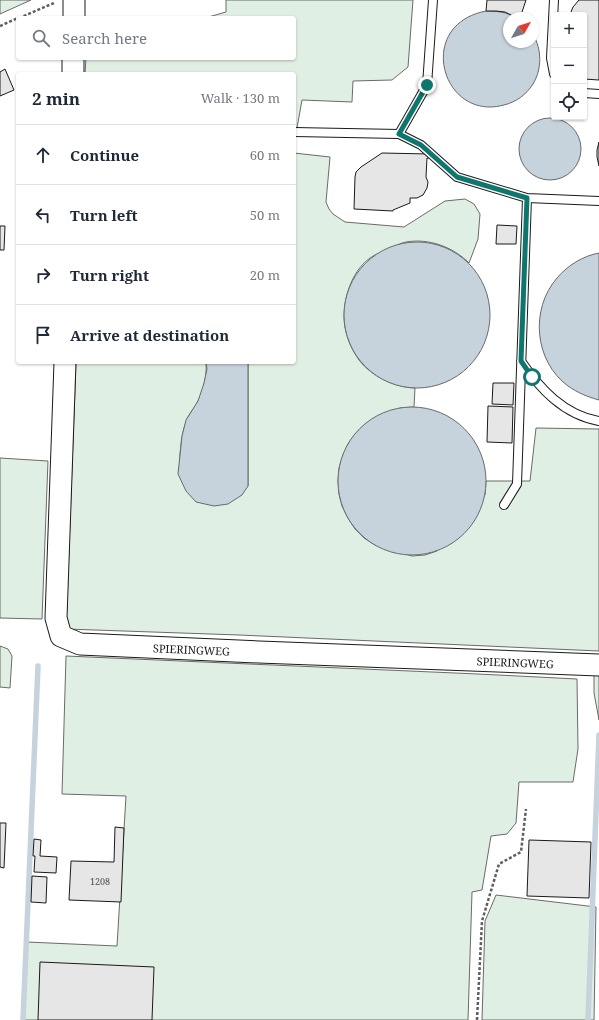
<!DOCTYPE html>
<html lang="en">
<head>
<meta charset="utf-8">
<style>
  :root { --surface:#fff; --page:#f2f2f3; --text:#1f2937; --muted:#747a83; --line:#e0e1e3 }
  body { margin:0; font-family:"Noto Serif",serif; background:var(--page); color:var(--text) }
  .controls { position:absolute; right:12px; top:12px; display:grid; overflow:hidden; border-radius:4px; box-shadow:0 1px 3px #0004 }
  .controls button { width:36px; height:36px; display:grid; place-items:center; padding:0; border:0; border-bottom:1px solid var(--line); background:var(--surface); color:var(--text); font:20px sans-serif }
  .compass { position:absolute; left:503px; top:12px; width:36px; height:36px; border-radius:50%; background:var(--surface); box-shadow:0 1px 3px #0004; rotate:51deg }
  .stop { position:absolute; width:12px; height:12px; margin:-9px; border:3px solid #0f766e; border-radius:50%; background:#fff }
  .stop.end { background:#0f766e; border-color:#fff; box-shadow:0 1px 4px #0008 }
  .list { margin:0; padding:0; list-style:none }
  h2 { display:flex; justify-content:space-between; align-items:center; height:52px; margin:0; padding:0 16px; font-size:17px }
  h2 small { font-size:13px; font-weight:400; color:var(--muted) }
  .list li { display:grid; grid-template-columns:26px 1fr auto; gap:12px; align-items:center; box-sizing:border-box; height:60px; padding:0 16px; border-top:1px solid var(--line) }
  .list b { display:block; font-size:15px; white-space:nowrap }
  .list em { font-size:13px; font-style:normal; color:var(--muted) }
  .icon { flex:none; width:22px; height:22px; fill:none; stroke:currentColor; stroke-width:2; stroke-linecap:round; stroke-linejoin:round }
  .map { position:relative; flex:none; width:599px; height:1020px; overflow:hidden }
  .search { position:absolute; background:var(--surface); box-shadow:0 1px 3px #0004; left:16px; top:16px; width:280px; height:44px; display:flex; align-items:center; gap:10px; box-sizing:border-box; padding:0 14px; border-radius:4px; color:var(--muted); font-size:15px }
  .panel { position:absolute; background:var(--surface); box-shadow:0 1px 3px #0004; left:16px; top:72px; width:280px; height:292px; border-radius:4px }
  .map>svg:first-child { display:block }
  .green { fill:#e0efe3; stroke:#6a6a6a }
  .water { fill:#c6d2dc; stroke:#6a6a6a }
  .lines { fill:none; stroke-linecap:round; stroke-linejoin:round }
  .stream { stroke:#c6d2dc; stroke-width:5.5 }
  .building { fill:#e6e6e6; stroke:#1a1a1a }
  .service-casing { stroke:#1a1a1a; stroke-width:10 }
  .tertiary-casing { stroke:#1a1a1a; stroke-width:23 }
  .path { stroke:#5f5f5f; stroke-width:2.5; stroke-dasharray:3 2; stroke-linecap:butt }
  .service { stroke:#fff; stroke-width:8 }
  .tertiary { stroke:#fff; stroke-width:21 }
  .route { stroke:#0f766e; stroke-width:5 }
  .labels { text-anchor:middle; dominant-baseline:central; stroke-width:3; stroke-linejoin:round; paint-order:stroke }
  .number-label { font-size:9px; fill:#4d4d4d }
  .street-label { font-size:11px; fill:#1a1a1a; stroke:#fff }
</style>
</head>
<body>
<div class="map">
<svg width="599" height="1020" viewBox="0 0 599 1020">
  <rect width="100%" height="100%" fill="#fff"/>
  <!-- green -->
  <path class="green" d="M0,0H31L0,14Z
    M226,0H413L408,67L392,80L353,81L352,102L302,100L297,128H294V74H85L86,58H294V18H205L226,12Z
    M294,153L330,157L326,202L329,209L333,214L345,222L404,227L445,201L465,199L474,204L480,214L478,239L469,263C453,247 429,238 406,242C400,243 394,247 389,249C383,252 375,254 370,258C350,272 341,305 345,327C347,339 352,350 359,360C372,377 395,387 415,388L414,407L400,408L365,424L356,433L348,444L343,455L339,468L338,481L339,494L342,506L348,518L355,529L364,538L375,545L412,556L425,555L437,551L485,495L486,481H530L536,428L599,429V651L239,635L66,629L76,362H206C207,375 204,389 198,401C195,408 188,414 186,422C180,438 180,456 179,474L248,486V362H294Z
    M0,458L48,461L42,619L0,618Z
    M0,646L8,649L12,656L10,688L0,687Z
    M66,656L478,674L577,679L578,749L573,782H519L516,823L507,834L491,836L482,890L472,892L468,1020H22L27,942L117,946L126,796L62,794Z
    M594,672L599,673V720L594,693Z
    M496,895L596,907L594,1020H482L485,921Z"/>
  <!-- water -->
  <path class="water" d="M486,11C497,11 507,12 517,18H509V42H533V34C542,50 542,69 533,84C526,95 516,102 504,105C442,122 414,25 486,11Z
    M519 149a31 31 0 1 1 62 0a31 31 0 1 1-62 0Z
    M344 315a73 73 0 1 1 146 0a73 73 0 1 1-146 0Z
    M599,253V400C588,397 578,393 568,386C534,361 530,309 557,278C568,265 583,256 599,253Z
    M206,362H248V486L242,495L228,504L214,506L196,502L186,491L178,474L182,436L186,420L198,401L204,383L207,369Z
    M338 481a74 74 0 1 1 148 0a74 74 0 1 1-148 0Z"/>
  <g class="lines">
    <!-- stream -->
    <path class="stream" d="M23,1020L38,666
      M588,1020L599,735"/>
  </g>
  <!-- building -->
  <path class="building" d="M487,0H526L520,18H517L505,12L496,11H486Z
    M579,0H599V80L584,79V38H585L584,37V15H570L571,12L573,7Z
    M5,69L14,90L0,96V72Z
    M599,142V166L597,157V150Z
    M382,153L429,154V158H427L426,177L428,182L427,188L423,195L417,198H410V203L393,210V211L354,209L355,177L356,172L361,167Z
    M497,225L517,226L516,244H496Z
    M0,226H5L4,250H0Z
    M493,383H514L513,405L492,404Z
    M488,406L513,407L512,443L487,442Z
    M0,823H6L4,868L0,867Z
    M115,827L124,828L121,902L69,900L71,861L114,862Z
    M34,839L41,840L40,856L57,857L56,873L34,872L35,856H33Z
    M529,840L591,842L589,898L527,896Z
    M32,876L47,877L46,903L31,902Z
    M40,962L154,967L152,1020H38Z"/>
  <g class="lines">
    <defs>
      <path id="service" d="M554,0L551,58L554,74
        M584,93L599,94
        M294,132L399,134L421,145L457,177L527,198L599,201
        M399,134L427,85L433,0
        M521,361C540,389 564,415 599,421
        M504,505L517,484L527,198"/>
      <g id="tertiary">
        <path d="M74,18V0"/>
        <path d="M73,74V58"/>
        <path id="s1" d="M65,362L56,618L61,636L80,644L259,652L599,665"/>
      </g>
    </defs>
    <!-- service casing -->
    <use href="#service" class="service-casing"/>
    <!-- tertiary casing -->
    <use href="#tertiary" class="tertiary-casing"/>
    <!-- path -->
    <path class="path" d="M19,18L54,3
      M0,26L18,18
      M477,1020L482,921L499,864L521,852L526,809"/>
    <!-- service -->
    <use href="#service" class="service"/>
    <!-- tertiary -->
    <use href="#tertiary" class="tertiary"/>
  </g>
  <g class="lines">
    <!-- route -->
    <path class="route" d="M427,85L399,134L421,145L457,177L527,198L521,361L532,377"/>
  </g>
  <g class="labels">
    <!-- number labels -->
    <g class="number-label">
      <text x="100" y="881">1208</text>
    </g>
    <!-- street labels -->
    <g class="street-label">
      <text stroke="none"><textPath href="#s1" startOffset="407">SPIERINGWEG</textPath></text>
      <text stroke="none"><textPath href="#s1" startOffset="731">SPIERINGWEG</textPath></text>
    </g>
  </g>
</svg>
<div class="controls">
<button>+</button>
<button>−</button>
<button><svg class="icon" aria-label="locate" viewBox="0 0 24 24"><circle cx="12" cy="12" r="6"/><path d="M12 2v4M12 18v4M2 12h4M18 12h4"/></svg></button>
</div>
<svg class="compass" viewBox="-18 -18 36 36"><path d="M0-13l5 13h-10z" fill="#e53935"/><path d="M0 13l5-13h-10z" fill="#747a83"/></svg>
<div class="stop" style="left:532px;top:377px"></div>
<div class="stop end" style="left:427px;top:85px"></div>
<div class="search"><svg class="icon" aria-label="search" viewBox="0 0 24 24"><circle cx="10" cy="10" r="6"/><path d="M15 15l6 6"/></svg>Search here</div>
<section class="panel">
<h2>2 min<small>Walk · 130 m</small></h2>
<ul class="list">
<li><svg class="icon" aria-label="ahead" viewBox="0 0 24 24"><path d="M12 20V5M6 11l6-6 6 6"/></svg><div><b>Continue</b></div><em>60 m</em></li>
<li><svg class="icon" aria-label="left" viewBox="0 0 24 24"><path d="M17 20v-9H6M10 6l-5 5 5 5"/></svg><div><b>Turn left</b></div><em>50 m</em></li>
<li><svg class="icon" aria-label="right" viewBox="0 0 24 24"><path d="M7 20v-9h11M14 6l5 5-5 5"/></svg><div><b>Turn right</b></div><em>20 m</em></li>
<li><svg class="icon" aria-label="arrive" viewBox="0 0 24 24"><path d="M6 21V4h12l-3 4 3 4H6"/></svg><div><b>Arrive at destination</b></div></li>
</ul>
</section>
</div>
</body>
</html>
